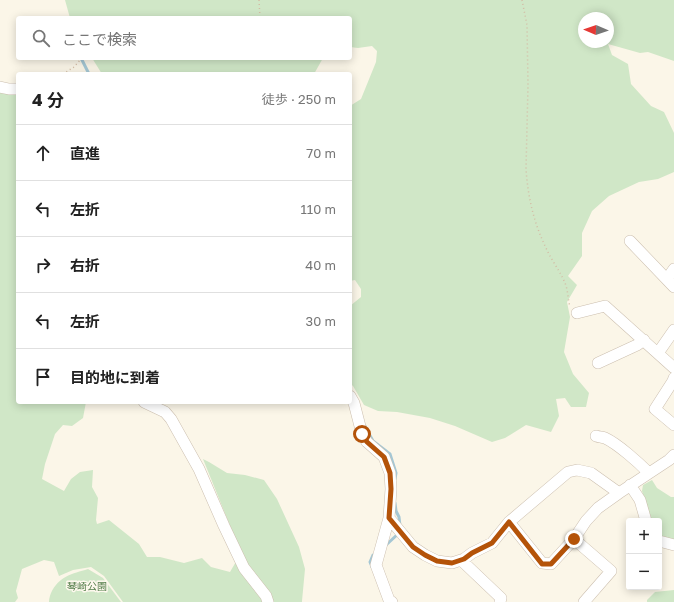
<!DOCTYPE html>
<html lang="ja">
<head>
<meta charset="utf-8">
<style>
  :root { --surface:#fff; --page:#f6f6f6; --text:#222; --muted:#767676; --line:#e0e0e0 }
  body { margin:0; font-family:"Golos Text","Noto Sans JP",sans-serif; background:var(--page); color:var(--text) }
  .controls { position:absolute; right:12px; bottom:12px; display:grid; overflow:hidden; border-radius:4px; box-shadow:0 2px 10px #0003 }
  .controls button { width:36px; height:36px; display:grid; place-items:center; padding:0; border:0; border-bottom:1px solid var(--line); background:var(--surface); color:var(--text); font:20px sans-serif }
  .compass { position:absolute; left:578px; top:12px; width:36px; height:36px; border-radius:50%; background:var(--surface); box-shadow:0 2px 10px #0003; rotate:272deg }
  .stop { position:absolute; width:12px; height:12px; margin:-9px; border:3px solid #b45309; border-radius:50%; background:#fff }
  .stop.end { background:#b45309; border-color:#fff; box-shadow:0 1px 4px #0008 }
  .list { margin:0; padding:0; list-style:none }
  h2 { display:flex; justify-content:space-between; align-items:center; height:52px; margin:0; padding:0 16px; font-size:17px }
  h2 small { font-size:13px; font-weight:400; color:var(--muted) }
  .list li { display:grid; grid-template-columns:26px 1fr auto; gap:12px; align-items:center; box-sizing:border-box; height:56px; padding:0 16px; border-top:1px solid var(--line) }
  .list b { display:block; font-size:15px; white-space:nowrap }
  .list em { font-size:13px; font-style:normal; color:var(--muted) }
  .icon { flex:none; width:22px; height:22px; fill:none; stroke:currentColor; stroke-width:2; stroke-linecap:round; stroke-linejoin:round }
  .map { position:relative; flex:none; width:674px; height:602px; overflow:hidden }
  .search { position:absolute; background:var(--surface); box-shadow:0 2px 10px #0003; left:16px; top:16px; width:336px; height:44px; display:flex; align-items:center; gap:10px; box-sizing:border-box; padding:0 14px; border-radius:4px; color:var(--muted); font-size:15px }
  .panel { position:absolute; background:var(--surface); box-shadow:0 2px 10px #0003; left:16px; top:72px; width:336px; height:332px; border-radius:4px }
  .map>svg:first-child { display:block }
  .green { fill:#d0e7c7; fill-rule:evenodd }
  .lines { fill:none; stroke-linecap:round; stroke-linejoin:round }
  .stream { stroke:#a5c7d4; stroke-width:3 }
  .minor-casing { stroke:#ccbfaf; stroke-width:12 }
  .path { stroke:#d3bca5; stroke-width:1.5; stroke-dasharray:1 3; stroke-linecap:butt }
  .minor { stroke:#fff; stroke-width:11 }
  .route { stroke:#b45309; stroke-width:5 }
  .labels { text-anchor:middle; dominant-baseline:central; stroke-width:3; stroke-linejoin:round; paint-order:stroke }
  .park-label { font-size:10px; fill:#537d4a; stroke:#fef9ee }
</style>
</head>
<body>
<div class="map">
<svg width="674" height="602" viewBox="0 0 674 602">
  <rect width="100%" height="100%" fill="#fbf6e8"/>
  <!-- green -->
  <path class="green" d="M65,0H674V61L648,52L640,53L608,44L612,55L628,64L631,84L651,106L664,112L674,133V172L658,179L639,182L609,196L592,211L582,233V256L568,276L577,285L567,302L570,317L564,352L573,374L589,393L586,407H571L565,398L556,399L559,416L551,432L526,425L505,438L492,442L455,426L430,418L397,412L378,411L364,405L353,386L350,383V306L361,297V289L355,280L350,281V106L361,99L376,62L377,51L372,46L358,48L350,47V18H70ZM584,18H608V42H584Z
    M92,58H323L314,74H102Z
    M0,90L18,93V402H86L83,418L72,426L63,425L55,434L45,464L42,479L64,491L71,479L80,472L93,470L92,487L98,498L96,520L97,524L109,520L139,544L147,557H160L184,563L202,558L211,567L230,572L241,553L203,459L209,462L227,473L245,475L264,480L277,499L299,547L305,569L302,601V602H123L104,576L91,567L73,570L59,576L54,562L44,560L22,569L16,591L18,598L15,602H0Z
    M652,480L657,488L671,497H674V540C658,535 659,538 659,521H652L642,491L643,485Z
    M88,569L103,578L121,602H49C49,598 50,596 51,593C59,576 72,574 88,569Z
    M674,590V602H647V600L655,592Z"/>
  <g class="lines">
    <!-- stream -->
    <path class="stream" d="M81,58L89,74
      M365,426L368,432L373,441L390,454L396,473L395,479
      M395,503L396,511L399,517L400,526
      M385,546L399,533
      M372,567L370,562L373,555L375,554"/>
    <defs>
      <path id="minor" d="M0,87L9,89H18
        M630,241L674,287
        M667,279L674,269
        M577,313L605,306L674,368
        M658,353L674,330
        M598,363L637,345L644,340
        M674,378L673,381L655,409L674,425
        M350,396L354,403L362,434L367,442L384,457L390,473L391,489L389,518L376,565L389,600L392,602
        M144,402L165,412L171,419L199,469L224,526L244,568L266,596L268,602
        M596,436C599,437 602,437 605,438C618,444 639,463 649,473
        M630,485L640,500L646,521
        M389,518L413,547L425,555L437,561L452,563L464,559L472,553L492,543L509,522L568,472L577,470L591,473L619,493
        M509,522L542,563L551,564L574,539L586,521L598,508L619,493L669,460L674,455
        M574,539L611,571L584,602
        M659,541L674,545
        M461,560L501,598L500,602"/>
    </defs>
    <!-- minor casing -->
    <use href="#minor" class="minor-casing"/>
    <!-- path -->
    <path class="path" d="M259,0L260,18
      M522,0L527,25L528,85L526,169C528,198 534,224 547,250C552,261 560,271 565,283C568,290 568,300 570,307
      M63,74L74,67L82,58"/>
    <!-- minor -->
    <use href="#minor" class="minor"/>
  </g>
  <g class="lines">
    <!-- route -->
    <path class="route" d="M362,434L367,442L384,457L390,473L391,489L389,518L413,547L425,555L437,561L452,563L464,559L472,553L492,543L509,522L542,564H551L574,539"/>
  </g>
  <g class="labels">
    <!-- park labels -->
    <g class="park-label">
      <text x="87" y="586">琴崎公園</text>
    </g>
  </g>
</svg>
<div class="controls">
<button>+</button>
<button>−</button>
</div>
<svg class="compass" viewBox="-18 -18 36 36"><path d="M0-13l5 13h-10z" fill="#e53935"/><path d="M0 13l5-13h-10z" fill="#767676"/></svg>
<div class="stop" style="left:362px;top:434px"></div>
<div class="stop end" style="left:574px;top:539px"></div>
<div class="search"><svg class="icon" aria-label="search" viewBox="0 0 24 24"><circle cx="10" cy="10" r="6"/><path d="M15 15l6 6"/></svg>ここで検索</div>
<section class="panel">
<h2>4 分<small>徒歩 · 250 m</small></h2>
<ul class="list">
<li><svg class="icon" aria-label="ahead" viewBox="0 0 24 24"><path d="M12 20V5M6 11l6-6 6 6"/></svg><div><b>直進</b></div><em>70 m</em></li>
<li><svg class="icon" aria-label="left" viewBox="0 0 24 24"><path d="M17 20v-9H6M10 6l-5 5 5 5"/></svg><div><b>左折</b></div><em>110 m</em></li>
<li><svg class="icon" aria-label="right" viewBox="0 0 24 24"><path d="M7 20v-9h11M14 6l5 5-5 5"/></svg><div><b>右折</b></div><em>40 m</em></li>
<li><svg class="icon" aria-label="left" viewBox="0 0 24 24"><path d="M17 20v-9H6M10 6l-5 5 5 5"/></svg><div><b>左折</b></div><em>30 m</em></li>
<li><svg class="icon" aria-label="arrive" viewBox="0 0 24 24"><path d="M6 21V4h12l-3 4 3 4H6"/></svg><div><b>目的地に到着</b></div></li>
</ul>
</section>
</div>
</body>
</html>
